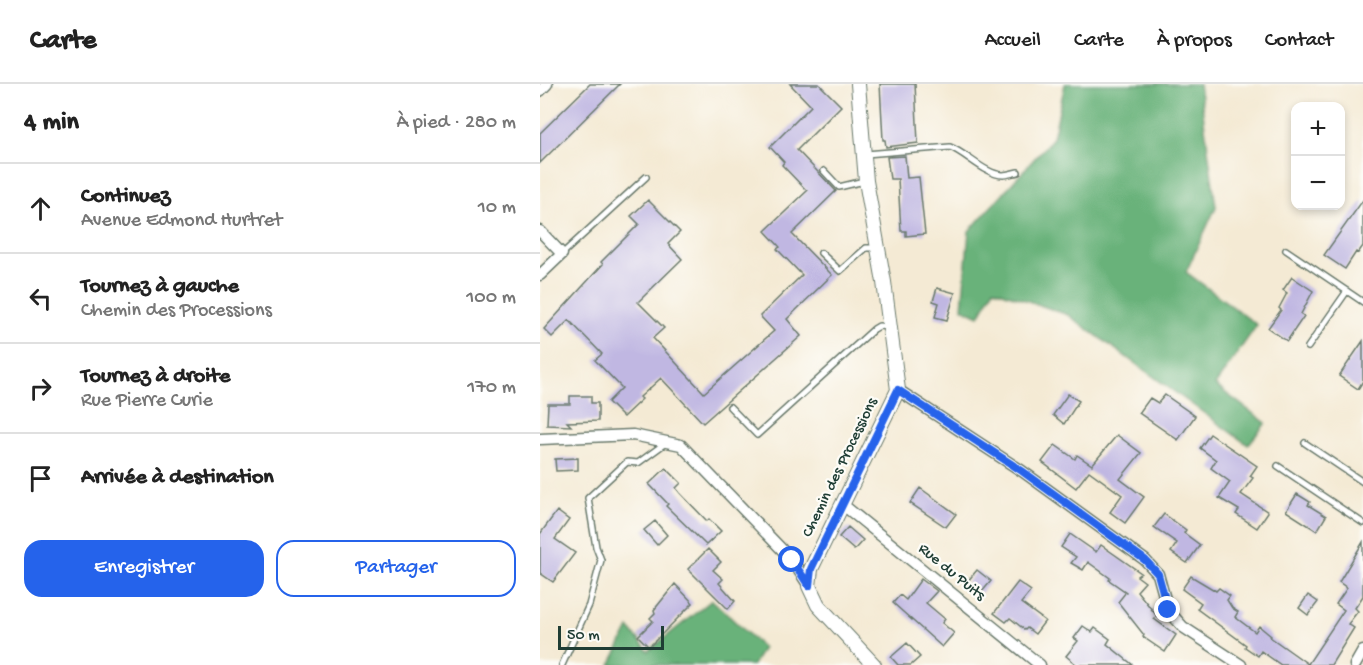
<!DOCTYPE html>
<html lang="fr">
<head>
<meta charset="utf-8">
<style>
  :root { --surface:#fff; --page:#f2f2f2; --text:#222; --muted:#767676; --line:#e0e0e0; --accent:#2563eb }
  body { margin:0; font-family:"Gochi Hand",sans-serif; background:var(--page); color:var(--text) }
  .controls { position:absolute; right:18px; top:18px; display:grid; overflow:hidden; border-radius:12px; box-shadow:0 3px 9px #0003 }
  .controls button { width:54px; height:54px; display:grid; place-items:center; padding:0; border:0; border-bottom:2px solid var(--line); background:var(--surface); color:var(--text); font:30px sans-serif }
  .scale { position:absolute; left:18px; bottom:15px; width:106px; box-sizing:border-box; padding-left:6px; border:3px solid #1f3d34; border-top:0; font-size:16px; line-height:21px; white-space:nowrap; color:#1f3d34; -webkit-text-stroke:4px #fdfcf7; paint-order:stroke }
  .stop { position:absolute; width:18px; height:18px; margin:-14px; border:4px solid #2563eb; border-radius:50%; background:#fff }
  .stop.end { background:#2563eb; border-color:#fff; box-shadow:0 2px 6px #0008 }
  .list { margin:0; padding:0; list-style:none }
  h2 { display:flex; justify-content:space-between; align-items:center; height:78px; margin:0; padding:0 24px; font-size:26px }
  h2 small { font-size:20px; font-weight:400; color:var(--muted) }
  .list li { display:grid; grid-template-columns:39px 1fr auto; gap:18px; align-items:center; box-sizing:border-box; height:90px; padding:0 24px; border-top:2px solid var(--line) }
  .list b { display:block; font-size:22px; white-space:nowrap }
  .list p { margin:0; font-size:20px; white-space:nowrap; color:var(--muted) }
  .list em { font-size:20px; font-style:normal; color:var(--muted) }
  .actions { display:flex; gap:12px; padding:18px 24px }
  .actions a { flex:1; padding:14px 0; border:2px solid var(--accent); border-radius:18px; text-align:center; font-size:21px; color:var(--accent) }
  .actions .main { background:var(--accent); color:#fff }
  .icon { flex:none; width:33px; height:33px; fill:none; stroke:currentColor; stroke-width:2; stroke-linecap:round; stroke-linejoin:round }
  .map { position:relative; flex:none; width:823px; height:581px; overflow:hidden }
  header { display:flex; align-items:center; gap:36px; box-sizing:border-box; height:84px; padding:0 30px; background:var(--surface); border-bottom:2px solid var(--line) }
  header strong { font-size:28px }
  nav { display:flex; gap:33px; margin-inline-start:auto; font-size:21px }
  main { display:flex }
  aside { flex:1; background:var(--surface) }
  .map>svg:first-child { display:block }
  .forest { fill:#69b27a; stroke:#447857; stroke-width:1.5 }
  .building { fill:#c0b7e2 }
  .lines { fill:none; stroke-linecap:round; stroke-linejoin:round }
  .service-casing { stroke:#6a7a6c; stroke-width:8 }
  .minor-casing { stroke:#6a7a6c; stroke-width:13 }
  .tertiary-casing { stroke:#6a7a6c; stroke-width:16 }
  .service { stroke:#fff; stroke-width:5 }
  .minor { stroke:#fff; stroke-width:10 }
  .tertiary { stroke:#fff; stroke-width:14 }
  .route { stroke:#2563eb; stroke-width:8 }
  .labels { text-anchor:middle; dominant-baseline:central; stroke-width:4.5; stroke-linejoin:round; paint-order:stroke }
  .street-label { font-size:16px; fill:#1f3d34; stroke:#fdfcf7 }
</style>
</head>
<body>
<header>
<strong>Carte</strong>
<nav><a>Accueil</a><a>Carte</a><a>À propos</a><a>Contact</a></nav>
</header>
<main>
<aside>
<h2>4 min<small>À pied · 280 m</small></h2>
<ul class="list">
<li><svg class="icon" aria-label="ahead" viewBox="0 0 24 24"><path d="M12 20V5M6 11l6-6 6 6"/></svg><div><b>Continuez</b><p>Avenue Edmond Hurtret</p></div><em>10 m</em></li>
<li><svg class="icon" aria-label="left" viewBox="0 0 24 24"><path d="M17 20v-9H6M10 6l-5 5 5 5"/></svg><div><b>Tournez à gauche</b><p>Chemin des Processions</p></div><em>100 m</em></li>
<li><svg class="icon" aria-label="right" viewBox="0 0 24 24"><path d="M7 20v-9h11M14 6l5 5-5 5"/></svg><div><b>Tournez à droite</b><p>Rue Pierre Curie</p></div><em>170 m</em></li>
<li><svg class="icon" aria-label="arrive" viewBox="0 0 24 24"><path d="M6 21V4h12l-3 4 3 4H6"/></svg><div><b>Arrivée à destination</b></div></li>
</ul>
<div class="actions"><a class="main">Enregistrer</a><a>Partager</a></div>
</aside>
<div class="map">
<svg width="823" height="581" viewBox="0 0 823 581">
  <rect width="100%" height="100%" fill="#fdfcf7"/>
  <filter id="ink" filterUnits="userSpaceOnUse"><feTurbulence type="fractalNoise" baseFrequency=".0167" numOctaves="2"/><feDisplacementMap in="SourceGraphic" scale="12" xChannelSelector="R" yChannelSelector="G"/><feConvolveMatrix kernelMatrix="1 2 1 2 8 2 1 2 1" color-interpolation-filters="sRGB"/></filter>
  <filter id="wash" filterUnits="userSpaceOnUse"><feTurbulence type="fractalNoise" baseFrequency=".008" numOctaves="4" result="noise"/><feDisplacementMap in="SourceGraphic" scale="24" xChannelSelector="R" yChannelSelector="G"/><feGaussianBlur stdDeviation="1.35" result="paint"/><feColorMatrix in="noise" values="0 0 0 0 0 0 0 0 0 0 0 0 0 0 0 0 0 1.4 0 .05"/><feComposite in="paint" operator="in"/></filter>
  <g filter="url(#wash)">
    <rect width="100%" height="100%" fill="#f4ead4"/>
    <!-- forest -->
    <path class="forest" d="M525,0H659L676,123L646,188L717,241L675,301L726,339L708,361L528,231L454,205L439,232L422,224L429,147L513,54Z
      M172,516L223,564L213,581H70L89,544L108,567Z"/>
    <g id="blocks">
      <!-- building -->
      <path class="building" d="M50,0H80L0,79V49Z
        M250,0H279L301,22L257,66L296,107L252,150L292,191L247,235L261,252L163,339L121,294L100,313L102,315L83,333L68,318L82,304L55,276L62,270L29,236L12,253L4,245L63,180L61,178L99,140L91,132L108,116L140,148L128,160L142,175L98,218L124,244L113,254L164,309L234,247L220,232L262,191L237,165L240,163L225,147L267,107L242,81L244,78L230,63L271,22Z
        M340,0H375L378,59L346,63L345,56H343Z
        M365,72L367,94L379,93L385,150L366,152V147H361L358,95H350L347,73Z
        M823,116V162L818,169L816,168L805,185L784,171Z
        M752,193L773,207L761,230L764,232L747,257L728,244L741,226L739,224L747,209L743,206Z
        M397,204L415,209L407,236L395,233L399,219L393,217Z
        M823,257V297L818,305L799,292Z
        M528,310L539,317L524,340L513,331Z
        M625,311L655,332L638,356L599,329L610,314L618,319Z
        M30,312H51V319H58V337L27,338L31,342L7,341L8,320H30Z
        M670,350L717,382L710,392L713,394L701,410L728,428L717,444L696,430L699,426L679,414L690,398L671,384L676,376L660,364Z
        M577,351L601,369L580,395L604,413L585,439L570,428L582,411L549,387L536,404L502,378L515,361L535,375L537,371L552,381Z
        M38,374V386L16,387L15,375Z
        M126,384L141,399L136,404L140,409L167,437L169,435L181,447L166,461L126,422L128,420L109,400Z
        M380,404L416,430L406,443L370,419Z
        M757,410L770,418L768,421L786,432L777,447L746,427Z
        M17,427L29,436L15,455L35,469L13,498L0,489V450Z
        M624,430L646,446L644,449L660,461L647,479L631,468L637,459L614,443Z
        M115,437L127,451L117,461L104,446Z
        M308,443L323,456L314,466L299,453Z
        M530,450L556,468L561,461L601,489L597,492L605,498L597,507L617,532L614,535L636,551L625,568L603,553L604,551L578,518L586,508L569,496L570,494L548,478L543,486L531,479L536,473L521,463Z
        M823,458V512L815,524L818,527L808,540L814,544L791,581H741L721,567L718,572L705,563L706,561L657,525L661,519L642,505L651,492L676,507L679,504L690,512L687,516L692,524L698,528L695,533L715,548L719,542L731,552L730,553L768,580L804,526L796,520L807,504L799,498Z
        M168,465L181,478L173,486L183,495L179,499L195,517L188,525L148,485Z
        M437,486L451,497L441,509L427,498Z
        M381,495L397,507L386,519L405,535L402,539L414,549L402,563L353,519L360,511L366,516Z
        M478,498L491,507L481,519L505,537L495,550L487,544L485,546L470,534L466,538L454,529Z
        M135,500L153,519L109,563L98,552L113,537L110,534L115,529L114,526Z
        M768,511L778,518L768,531L759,524Z
        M543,542L552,548L555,544L570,555L567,560L593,581H537L526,572L538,557L534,554Z
        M367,559L380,573L371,581H358L351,573Z"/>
    </g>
  </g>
  <g filter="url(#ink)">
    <use href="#blocks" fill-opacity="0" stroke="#6a7a6c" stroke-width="1.5"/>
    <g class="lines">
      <defs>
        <path id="service" d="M326,70L410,63C426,69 446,91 463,91C467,91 473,89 478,88
          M284,87L299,103L324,97
          M746,166L823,218
          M281,169L300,187L326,164H338
          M22,170L106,93
          M768,263L807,207
          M190,323L217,351L334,245L339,242L348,243
          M765,359L823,398
          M738,382L823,439
          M22,581L49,521L61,476L56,463L48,414L87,378L98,379L127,358"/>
        <path id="minor" d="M0,7L7,0
          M0,147L22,170L0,191
          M358,306L482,387L605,476L618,490L628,526L643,543L701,581
          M0,355L93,351L141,361L252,476L269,502
          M302,420L500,581
          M815,581L823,567"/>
        <path id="tertiary" d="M318,0L326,97L344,198L358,306L271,485L269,502L278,521L334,581"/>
      </defs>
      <!-- service casing -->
      <use href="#service" class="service-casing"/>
      <!-- minor casing -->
      <use href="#minor" class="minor-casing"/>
      <!-- tertiary casing -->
      <use href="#tertiary" class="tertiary-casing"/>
      <!-- service -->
      <use href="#service" class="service"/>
      <!-- minor -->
      <use href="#minor" class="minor"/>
      <!-- tertiary -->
      <use href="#tertiary" class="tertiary"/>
    </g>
  </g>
  <g class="lines" filter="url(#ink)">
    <!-- route -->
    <path class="route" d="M252,476L269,502L271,485L358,306L482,387L605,476L618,490L628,526"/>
  </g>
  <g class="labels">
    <!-- street labels -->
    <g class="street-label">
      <text transform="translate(301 384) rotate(-64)">Chemin des Processions</text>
      <text transform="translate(411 489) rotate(39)">Rue du Puits</text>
    </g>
  </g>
</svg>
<div class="controls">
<button>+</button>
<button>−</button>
</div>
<div class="scale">50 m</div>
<div class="stop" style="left:252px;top:476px"></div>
<div class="stop end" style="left:628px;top:526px"></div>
</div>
</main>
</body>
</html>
